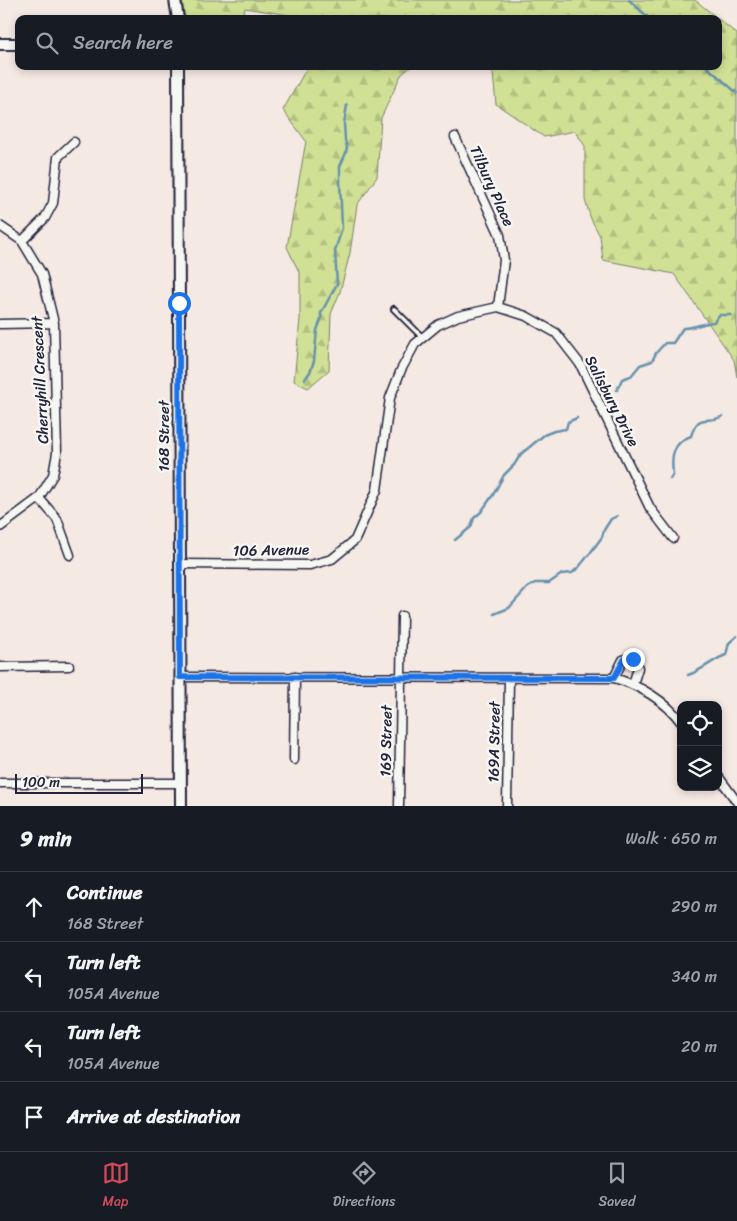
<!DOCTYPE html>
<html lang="en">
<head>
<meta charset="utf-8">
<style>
  :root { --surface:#171b24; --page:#242831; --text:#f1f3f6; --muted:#9ea1a6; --line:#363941; --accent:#d1495b }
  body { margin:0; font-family:Sriracha,sans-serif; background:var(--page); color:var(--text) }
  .controls { position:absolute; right:15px; bottom:15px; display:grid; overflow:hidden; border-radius:10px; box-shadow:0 2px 8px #0003 }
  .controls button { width:45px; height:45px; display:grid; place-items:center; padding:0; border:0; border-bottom:1px solid var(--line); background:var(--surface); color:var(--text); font:25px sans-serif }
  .scale { position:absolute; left:15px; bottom:12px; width:128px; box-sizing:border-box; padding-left:5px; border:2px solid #22223b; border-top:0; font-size:14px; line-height:18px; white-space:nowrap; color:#22223b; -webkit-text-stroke:4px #f6f6f2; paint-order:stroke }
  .stop { position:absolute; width:15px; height:15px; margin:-11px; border:4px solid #1a73e8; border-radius:50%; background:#fff }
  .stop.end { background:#1a73e8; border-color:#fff; box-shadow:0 1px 5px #0008 }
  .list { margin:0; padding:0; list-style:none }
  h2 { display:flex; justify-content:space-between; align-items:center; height:65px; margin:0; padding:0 20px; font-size:21px }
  h2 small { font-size:16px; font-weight:400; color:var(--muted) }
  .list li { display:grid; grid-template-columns:32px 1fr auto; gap:15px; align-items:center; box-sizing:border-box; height:70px; padding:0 20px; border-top:1px solid var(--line) }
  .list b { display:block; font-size:19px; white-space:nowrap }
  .list p { margin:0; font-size:16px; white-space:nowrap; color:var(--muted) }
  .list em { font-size:16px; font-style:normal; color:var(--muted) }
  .icon { flex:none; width:28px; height:28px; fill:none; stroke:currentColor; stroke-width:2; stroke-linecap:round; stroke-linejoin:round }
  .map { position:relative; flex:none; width:737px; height:806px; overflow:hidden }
  .search { position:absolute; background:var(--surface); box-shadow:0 2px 8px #0003; left:15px; right:15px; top:15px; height:55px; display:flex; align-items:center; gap:12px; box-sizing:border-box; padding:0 18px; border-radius:10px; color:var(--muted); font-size:19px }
  .sheet { height:345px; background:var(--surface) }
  nav { display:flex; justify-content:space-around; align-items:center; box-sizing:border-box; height:70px; border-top:1px solid var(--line); background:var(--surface); font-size:14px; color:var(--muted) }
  nav a { display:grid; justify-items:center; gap:2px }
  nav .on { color:var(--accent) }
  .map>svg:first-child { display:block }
  .forest { fill:url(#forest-firs); stroke:#798168 }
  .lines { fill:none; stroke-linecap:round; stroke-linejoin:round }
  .stream { stroke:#6792ac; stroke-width:2.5 }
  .lane-casing { stroke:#22223b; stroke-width:8 }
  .street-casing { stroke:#22223b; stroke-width:11 }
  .secondary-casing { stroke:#22223b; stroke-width:14 }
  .lane { stroke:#f6f6f2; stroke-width:4 }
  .street { stroke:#f6f6f2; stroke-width:8 }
  .secondary { stroke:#f6f6f2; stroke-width:10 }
  .route { stroke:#1a73e8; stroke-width:6 }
  .labels { text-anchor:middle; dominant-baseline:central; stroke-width:5; stroke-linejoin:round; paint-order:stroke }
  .street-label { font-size:15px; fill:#22223b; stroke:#f6f6f2 }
</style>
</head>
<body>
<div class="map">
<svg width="737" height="806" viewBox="0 0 737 806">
  <defs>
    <pattern id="forest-firs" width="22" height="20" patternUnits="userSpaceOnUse" patternTransform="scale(1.25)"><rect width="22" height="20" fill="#d0e094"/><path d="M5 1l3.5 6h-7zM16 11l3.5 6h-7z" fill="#b2c080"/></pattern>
  </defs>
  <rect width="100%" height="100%" fill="#f5e9e4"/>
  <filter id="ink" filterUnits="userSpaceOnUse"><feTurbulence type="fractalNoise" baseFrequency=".02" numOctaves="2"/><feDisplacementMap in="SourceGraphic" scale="10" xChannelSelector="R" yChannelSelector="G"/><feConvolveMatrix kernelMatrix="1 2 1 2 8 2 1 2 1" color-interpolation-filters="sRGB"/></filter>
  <g filter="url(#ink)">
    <!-- forest -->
    <path class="forest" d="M182,0H695L737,34V377L734,360L674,274L603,260L600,236L591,219L585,200V146L575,131L544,137L496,104L493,73L481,66H718V19H294L289,15L245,8L242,19H185Z
      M308,66H412L401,75L381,118L377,177L357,205L350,253L340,292L331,314L329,370L308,388L294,381L300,319V274L287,247L306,141L283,110Z"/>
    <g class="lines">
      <!-- stream -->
      <path class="stream" d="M629,0L650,19
        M706,66L737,93
        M305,379L310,372L314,361L317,330L321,320V313L337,284L335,251L342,228L340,180V166L346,153L347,147L345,140L344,124L347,105
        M617,390L622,379L631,376L640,365L652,361L656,353L665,343H673L683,328C694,328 703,323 714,322L719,315H731
        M670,479L673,474C671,456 672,443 691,436C699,411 707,425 723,416
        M455,540L471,527L474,518L481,512L493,495L504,475L514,465L521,454L544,435L554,431L566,429L568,422L577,418
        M494,614L509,608L527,588L535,583H549L562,574L572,573L579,567L591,552L602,537L604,530L611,519L617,516
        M688,675C703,670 712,660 726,655L729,643L737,636"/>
      <defs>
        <path id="lane" d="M394,309L423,338"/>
        <path id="street" d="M455,137L500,235L504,260L498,307
          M0,226L22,241L42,274L54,323L57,453L53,475L39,498L0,527
          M22,241L45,218L53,203L58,157L74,142
          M0,324L54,323
          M39,498L57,519L70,555
          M180,564L310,565L332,559L355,540L377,490L390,398L401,370L415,344L438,325L458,316L498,307L526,316L556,333L580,364L650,508L673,538
          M0,667L69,666
          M180,677L614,678C639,685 666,701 681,722
          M614,678L623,660C628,657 632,658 636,661L638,668L633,684
          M294,760L295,677
          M718,776L737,802
          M0,783H181
          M399,806L402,616
          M507,806L509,678"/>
        <path id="secondary" d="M175,0L178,19
          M0,44H19
          M178,66L181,806"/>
      </defs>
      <!-- lane casing -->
      <use href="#lane" class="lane-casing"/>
      <!-- street casing -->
      <use href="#street" class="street-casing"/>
      <!-- secondary casing -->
      <use href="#secondary" class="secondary-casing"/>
      <!-- lane -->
      <use href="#lane" class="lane"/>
      <!-- street -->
      <use href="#street" class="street"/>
      <!-- secondary -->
      <use href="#secondary" class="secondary"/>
    </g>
  </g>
  <g class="lines" filter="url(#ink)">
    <!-- route -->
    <path class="route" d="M179,303L180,677L614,678L624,660L626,658L633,659"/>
  </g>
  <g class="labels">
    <!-- street labels -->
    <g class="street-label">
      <text transform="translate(492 186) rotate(66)">Tilbury Place</text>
      <text transform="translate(40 380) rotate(-93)">Cherryhill Crescent</text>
      <text transform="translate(612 401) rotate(63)">Salisbury Drive</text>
      <text transform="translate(164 436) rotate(-90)">168 Street</text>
      <text transform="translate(271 550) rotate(-1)">106 Avenue</text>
      <text transform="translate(386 741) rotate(-89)">169 Street</text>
      <text transform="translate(494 742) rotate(-89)">169A Street</text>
    </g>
  </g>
</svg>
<div class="controls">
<button><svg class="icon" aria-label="locate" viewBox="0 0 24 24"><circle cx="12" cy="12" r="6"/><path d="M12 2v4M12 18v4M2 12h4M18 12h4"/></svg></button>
<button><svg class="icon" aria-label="layers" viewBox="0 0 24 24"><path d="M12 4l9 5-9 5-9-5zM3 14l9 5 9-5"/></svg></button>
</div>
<div class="scale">100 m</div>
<div class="stop" style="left:179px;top:303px"></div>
<div class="stop end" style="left:633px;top:659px"></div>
<div class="search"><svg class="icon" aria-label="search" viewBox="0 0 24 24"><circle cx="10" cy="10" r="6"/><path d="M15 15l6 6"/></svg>Search here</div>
</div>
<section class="sheet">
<h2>9 min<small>Walk · 650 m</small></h2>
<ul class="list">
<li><svg class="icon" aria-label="ahead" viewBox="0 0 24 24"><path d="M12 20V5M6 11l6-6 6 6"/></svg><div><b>Continue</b><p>168 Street</p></div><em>290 m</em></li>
<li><svg class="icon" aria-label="left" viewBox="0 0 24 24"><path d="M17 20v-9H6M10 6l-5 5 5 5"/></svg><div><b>Turn left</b><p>105A Avenue</p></div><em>340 m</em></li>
<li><svg class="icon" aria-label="left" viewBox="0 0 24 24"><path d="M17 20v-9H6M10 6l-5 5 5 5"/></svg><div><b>Turn left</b><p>105A Avenue</p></div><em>20 m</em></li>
<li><svg class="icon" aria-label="arrive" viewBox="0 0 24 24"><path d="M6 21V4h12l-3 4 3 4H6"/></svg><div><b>Arrive at destination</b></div></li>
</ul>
</section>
<nav>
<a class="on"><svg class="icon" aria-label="map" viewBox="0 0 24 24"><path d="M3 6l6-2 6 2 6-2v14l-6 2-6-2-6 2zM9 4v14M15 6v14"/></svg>Map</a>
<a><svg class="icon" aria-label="directions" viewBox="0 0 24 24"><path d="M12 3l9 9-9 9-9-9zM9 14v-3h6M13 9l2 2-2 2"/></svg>Directions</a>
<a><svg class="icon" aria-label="saved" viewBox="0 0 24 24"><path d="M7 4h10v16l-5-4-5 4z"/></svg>Saved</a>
</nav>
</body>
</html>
